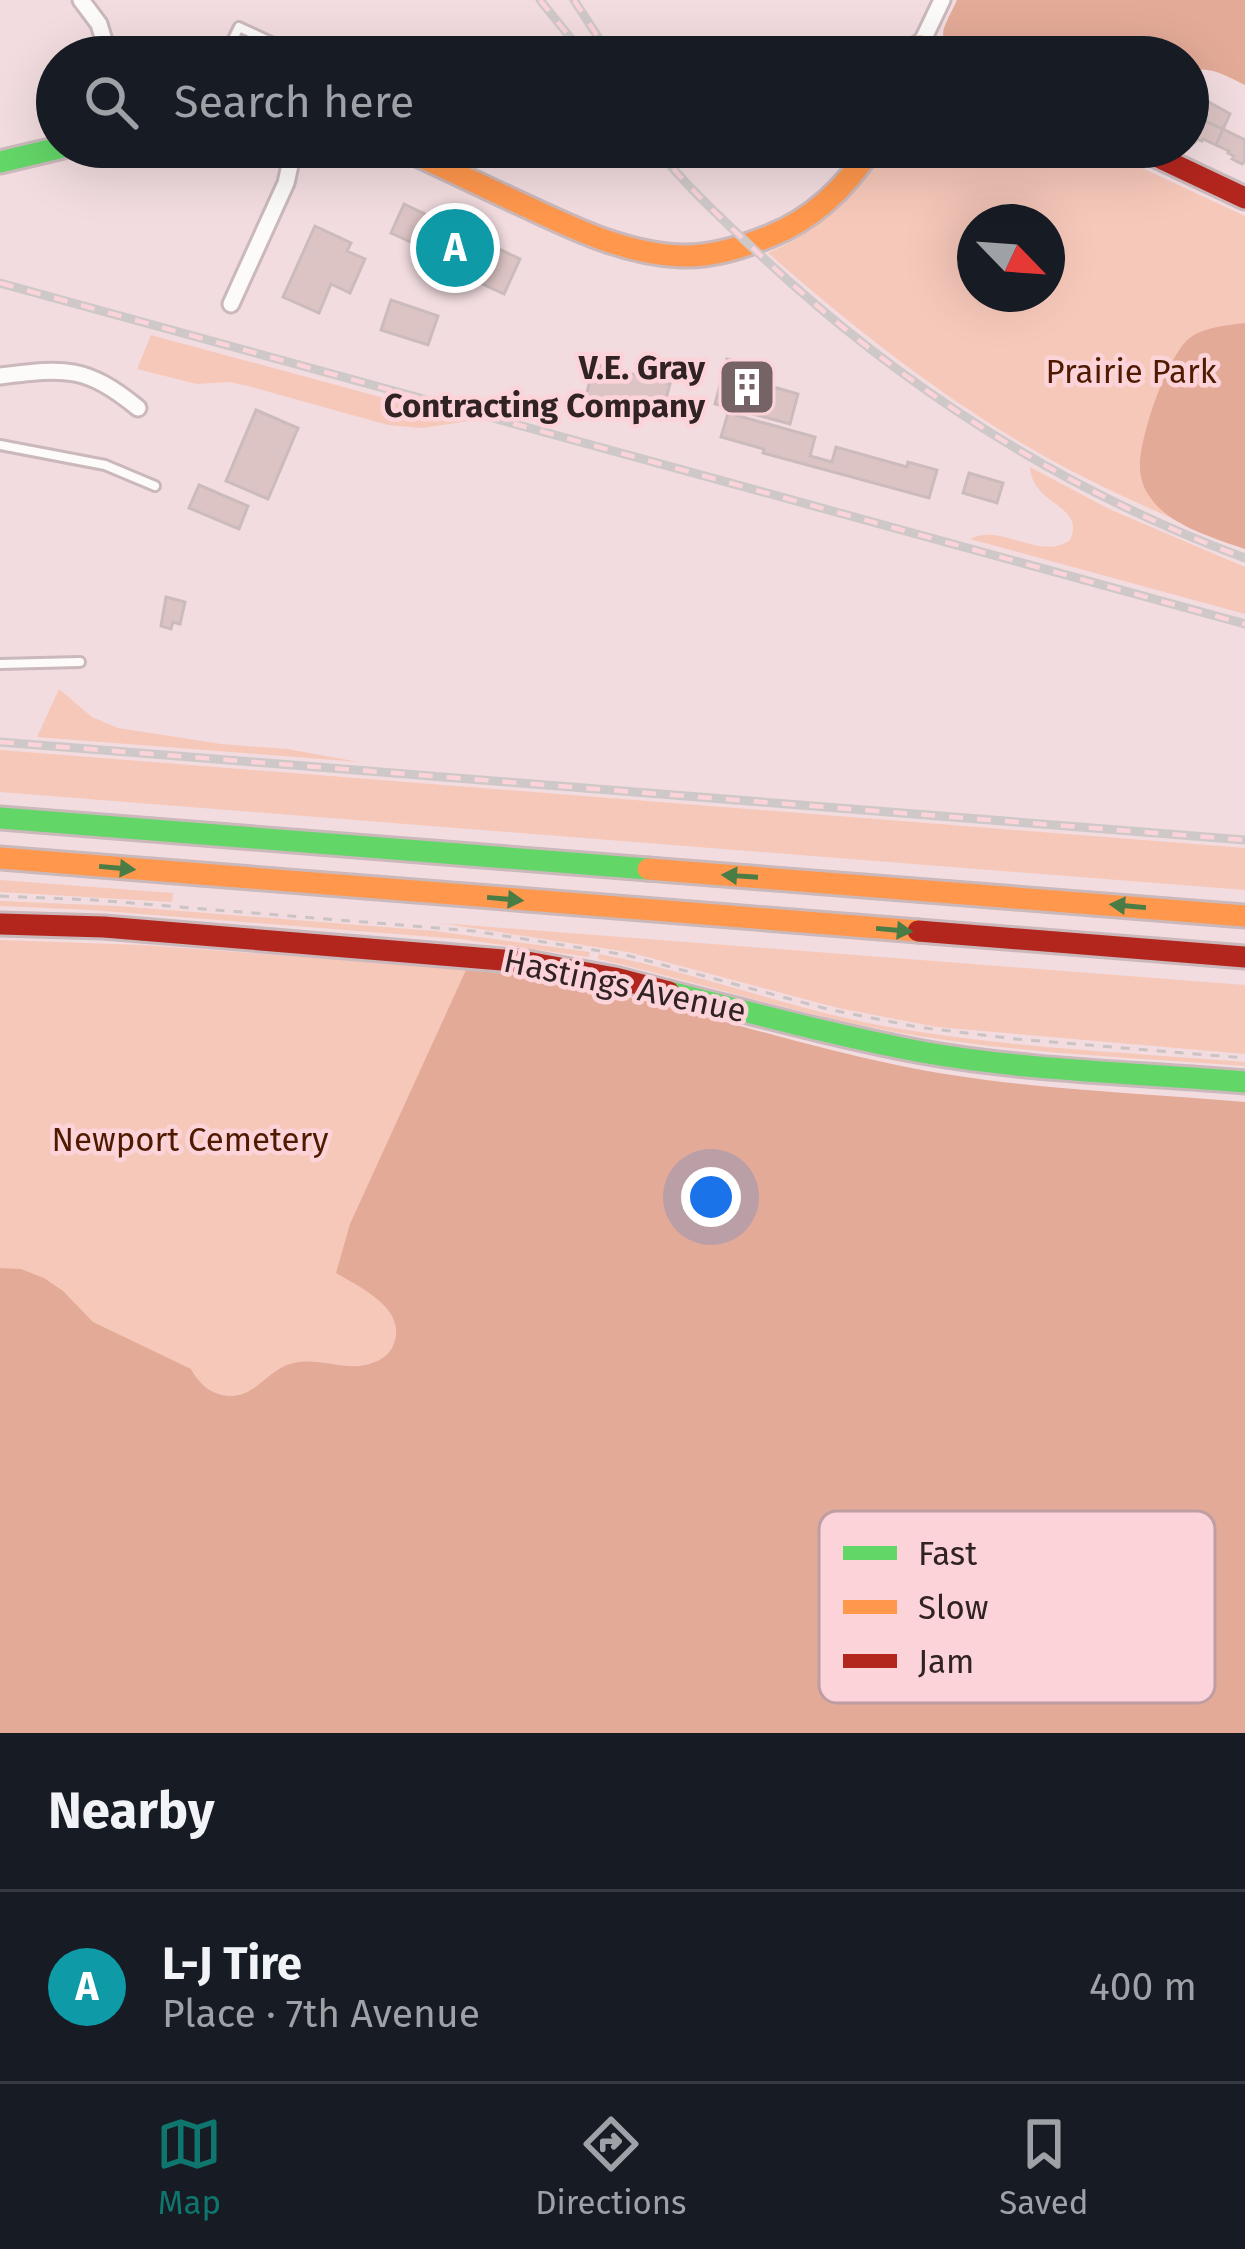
<!DOCTYPE html>
<html lang="en">
<head>
<meta charset="utf-8">
<style>
  :root { --surface:#171b24; --page:#242831; --text:#f1f3f6; --muted:#9ea1a6; --line:#363941; --accent:#0f766e }
  body { margin:0; font-family:"Fira Sans",sans-serif; background:var(--page); color:var(--text) }
  .compass { position:absolute; left:957px; top:204px; width:108px; height:108px; border-radius:50%; background:var(--surface); box-shadow:0 12px 48px #0002; rotate:115deg }
  .you { position:absolute; left:711px; top:1197px; width:42px; height:42px; margin:-30px; border:9px solid #fff; border-radius:50%; background:#1a73e8; box-shadow:0 0 0 18px #1a73e833 }
  .badge { display:grid; place-items:center; width:78px; height:78px; border-radius:50%; background:var(--accent); color:#fff; font-size:39px; font-weight:700 }
  .pin { position:absolute; translate:-50% -50%; border:6px solid #fff; box-shadow:0 3px 12px #0006 }
  .list { margin:0; padding:0; list-style:none }
  h2 { display:flex; justify-content:space-between; align-items:center; height:156px; margin:0; padding:0 48px; font-size:51px }
  h2 small { font-size:39px; font-weight:400; color:var(--muted) }
  .list li { display:grid; grid-template-columns:78px 1fr auto; gap:36px; align-items:center; box-sizing:border-box; height:192px; padding:0 48px; border-top:3px solid var(--line) }
  .list b { display:block; font-size:45px; white-space:nowrap }
  .list p { margin:0; font-size:39px; white-space:nowrap; color:var(--muted) }
  .list em { font-size:39px; font-style:normal; color:var(--muted) }
  .icon { flex:none; width:66px; height:66px; fill:none; stroke:currentColor; stroke-width:2; stroke-linecap:round; stroke-linejoin:round }
  .map { position:relative; flex:none; width:1245px; height:1733px; overflow:hidden }
  .search { position:absolute; background:var(--surface); box-shadow:0 12px 48px #0002; left:36px; right:36px; top:36px; height:132px; display:flex; align-items:center; gap:30px; box-sizing:border-box; padding:0 42px; border-radius:66px; color:var(--muted); font-size:45px }
  .sheet { height:348px; background:var(--surface) }
  nav { display:flex; justify-content:space-around; align-items:center; box-sizing:border-box; height:168px; border-top:3px solid var(--line); background:var(--surface); font-size:33px; color:var(--muted) }
  nav a { display:grid; justify-items:center; gap:6px }
  nav .on { color:var(--accent) }
  .map>svg:first-child { display:block }
  .green { fill:#f6c8ba; fill-rule:evenodd }
  .forest { fill:#e3aa97 }
  .building { fill:#ddc4c4; stroke:#ccbbbc; stroke-width:3 }
  .lines { fill:none; stroke-linecap:round; stroke-linejoin:round }
  .lane-casing { stroke:#cab8bb; stroke-width:14 }
  .street-casing { stroke:#cab8bb; stroke-width:21 }
  .fast-casing { stroke:#cab8bb; stroke-width:27 }
  .slow-casing { stroke:#cab8bb; stroke-width:27 }
  .jam-casing { stroke:#cab8bb; stroke-width:27 }
  .path { stroke:#ccc3c4; stroke-width:3; stroke-dasharray:9 9; stroke-linecap:butt }
  .lane { stroke:#fdfafa; stroke-width:8 }
  .street { stroke:#fdfafa; stroke-width:15 }
  .fast { stroke:#63d668; stroke-width:21 }
  .slow { stroke:#ff974d; stroke-width:21 }
  .jam { stroke:#b3261e; stroke-width:21 }
  .rail-casing { stroke:#cec8c9; stroke-width:9 }
  .rail { stroke:#fbd3d9; stroke-width:4.5; stroke-dasharray:14; stroke-linecap:butt }
  .oneway { fill:#4a7c46 }
  .labels { text-anchor:middle; dominant-baseline:central; stroke-width:9; stroke-linejoin:round; paint-order:stroke }
  .poi-label { font-size:33px; font-weight:bold; fill:#312224; stroke:#fbd3d9; text-anchor:end }
  .park-label { font-size:33px; fill:#4f1a00; stroke:#fbd3d9 }
  .street-label { font-size:33px; fill:#312224; stroke:#fbd3d9 }
  .key { fill:#fbd3d9; stroke:#be9ea3; stroke-width:3 }
  .key-label { font-size:33px; fill:#312224 }
</style>
</head>
<body>
<div class="map">
<svg width="1245" height="1733" viewBox="0 0 1245 1733">
  <rect width="100%" height="100%" fill="#f2dcdf"/>
  <!-- green -->
  <path class="green" d="M888,147H1097L1245,216V549C1185,524 1125,499 1068,469C958,411 861,334 768,253C820,230 857,195 888,147ZM975,222H1047V294H975Z
    M151,335L469,421L422,428L388,425L248,386L229,382L197,384L137,369Z
    M1030,467L1109,509L1245,567V614L970,539C1002,522 1039,562 1070,540C1086,504 1033,507 1030,467Z
    M59,689L92,717L118,728L221,744L287,749L359,762L37,737Z
    M0,750L1245,848V890L0,792Z
    M0,880L173,893L172,902L0,892Z
    M0,901L118,906L435,931L590,952L589,957L459,939L91,910L0,906Z
    M440,923L1245,985V1054L937,1027L838,1008L628,952Z
    M0,940L144,945L475,970L447,1293L368,1468L0,1302Z
    M599,954C690,971 777,1004 868,1023C992,1047 1119,1052 1245,1062V1066C1127,1057 1007,1053 890,1031C792,1013 696,981 598,959Z"/>
  <!-- forest -->
  <path class="forest" d="M957,0H1245V85C1228,77 1204,62 1188,74V57H969C931,39 942,33 957,0Z
    M1245,323V549C1214,538 1166,525 1148,494C1143,487 1140,476 1140,467C1139,439 1167,354 1191,337C1205,327 1228,325 1245,323Z
    M466,970C612,981 749,1034 892,1064C1008,1089 1128,1092 1245,1102V1733H0V1268L21,1269L44,1278L63,1291L93,1322L191,1369C199,1384 210,1394 228,1396C256,1398 268,1368 294,1363C316,1358 338,1368 360,1366C373,1364 386,1359 392,1348C411,1310 361,1288 336,1273L350,1224Z"/>
  <!-- building -->
  <path class="building" d="M1198,96L1230,114L1223,129L1189,114Z
    M1189,114L1223,129L1216,145L1203,139L1202,141L1197,139L1195,142L1188,138Z
    M1223,129L1245,140V161L1242,164L1232,159L1234,156L1228,153L1229,151L1216,145Z
    M404,204L520,259L504,294L412,251L415,244L391,233Z
    M315,226L351,243L347,251L365,259L350,293L331,284L319,313L283,297Z
    M391,300L438,316L428,345L381,330Z
    M727,359L757,367L753,381L798,394L790,424L715,404Z
    M594,364L670,384L660,420L585,400Z
    M256,410L298,428L268,499L226,481Z
    M728,413L815,437L810,456L832,462L836,447L907,467L908,462L937,470L929,498L763,453L764,449L721,437Z
    M969,473L1003,483L997,503L963,493Z
    M199,485L248,506L239,529L189,508Z
    M166,597L185,602L180,624L173,622L171,629L161,626Z"/>
  <g class="lines">
    <defs>
      <path id="lane" d="M224,57L239,27L303,57
        M0,445L105,465L155,486
        M0,664L80,662"/>
      <path id="street" d="M81,0L99,24L109,57
        M920,46L942,0
        M231,304L286,183L294,147
        M0,376C65,368 85,365 138,408"/>
      <path id="fast" d="M0,162L63,147
        M0,818L648,869
        M669,992C753,1013 837,1036 922,1052C1028,1071 1138,1073 1245,1082"/>
      <path id="slow" d="M915,57L920,46L944,57
        M399,147C444,167 488,189 532,209C579,231 628,254 681,256C712,257 741,248 770,236C813,219 847,186 872,147
        M0,858L918,931
        M648,869L1245,916"/>
      <path id="jam" d="M1137,147L1245,198
        M0,924L104,927L527,962L615,978L669,992
        M918,931L1245,957"/>
    </defs>
    <!-- lane casing -->
    <use href="#lane" class="lane-casing"/>
    <!-- street casing -->
    <use href="#street" class="street-casing"/>
    <!-- fast casing -->
    <use href="#fast" class="fast-casing"/>
    <!-- slow casing -->
    <use href="#slow" class="slow-casing"/>
    <!-- jam casing -->
    <use href="#jam" class="jam-casing"/>
    <!-- path -->
    <path class="path" d="M0,896L94,900L474,931L626,955L827,1009L917,1027L1016,1039L1245,1058"/>
    <!-- lane -->
    <use href="#lane" class="lane"/>
    <!-- street -->
    <use href="#street" class="street"/>
    <!-- fast -->
    <use href="#fast" class="fast"/>
    <!-- slow -->
    <use href="#slow" class="slow"/>
    <!-- jam -->
    <use href="#jam" class="jam"/>
    <defs>
      <path id="rail" d="M540,0L586,57
        M574,0L611,57
        M655,147C686,186 721,218 757,252C898,385 1063,491 1245,558
        M0,283L1245,624
        M0,742L1245,840"/>
    </defs>
    <!-- rail casing -->
    <use href="#rail" class="rail-casing"/>
    <!-- rail -->
    <use href="#rail" class="rail"/>
  </g>
  <!-- one-way arrows -->
  <defs><path id="oneway-solid" d="M-6-.8H1V-3.2L6.5 0L1 3.2V.8H-6Z" transform="scale(3)"/></defs>
  <g class="oneway">
    <use href="#oneway-solid" transform="translate(117 868) rotate(5)"/>
    <use href="#oneway-solid" transform="translate(740 876) rotate(-176)"/>
    <use href="#oneway-solid" transform="translate(505 899) rotate(5)"/>
    <use href="#oneway-solid" transform="translate(1128 906) rotate(-175)"/>
    <use href="#oneway-solid" transform="translate(894 930) rotate(5)"/>
  </g>
  <!-- icons -->
  <defs>
    <symbol id="building-square" viewBox="-11 -11 22 22"><rect x="-9" y="-9" width="18" height="18" rx="4" fill="#756365" stroke="#fbd3d9"/><path d="M-4-6H4V6H1V3H-1V6H-4ZM-2.5-4.3h1.7v1.8h-1.7ZM.8-4.3h1.7v1.8H.8ZM-2.5-1h1.7V.8h-1.7ZM.8-1h1.7V.8H.8Z" fill="#fff"/></symbol>
  </defs>
  <g fill-rule="evenodd">
    <use href="#building-square" x="714" y="354" width="66" height="66"/>
  </g>
  <g class="labels">
    <!-- poi labels -->
    <g class="poi-label">
      <text x="705" y="368">V.E. Gray<tspan x="705" dy="38">Contracting Company</tspan></text>
    </g>
    <!-- park labels -->
    <g class="park-label">
      <text x="1131" y="372">Prairie Park</text>
      <text x="190" y="1140">Newport Cemetery</text>
    </g>
    <!-- street labels -->
    <g class="street-label">
      <text transform="translate(625 986) rotate(12)">Hastings Avenue</text>
    </g>
  </g>
  <!-- legend -->
  <rect x="819" y="1511" width="396" height="192" rx="18" class="key"/>
  <rect x="843" y="1546" width="54" height="14" fill="#63d668"/>
  <rect x="843" y="1600" width="54" height="14" fill="#ff974d"/>
  <rect x="843" y="1654" width="54" height="14" fill="#b3261e"/>
  <g class="key-label">
    <text x="918" y="1565">Fast</text>
    <text x="918" y="1619">Slow</text>
    <text x="918" y="1673">Jam</text>
  </g>
</svg>
<svg class="compass" viewBox="-18 -18 36 36"><path d="M0-13l5 13h-10z" fill="#e53935"/><path d="M0 13l5-13h-10z" fill="#9ea1a6"/></svg>
<div class="you"></div>
<div class="pin badge" style="left:455px;top:248px;background:#0f9aa8">A</div>
<div class="search"><svg class="icon" aria-label="search" viewBox="0 0 24 24"><circle cx="10" cy="10" r="6"/><path d="M15 15l6 6"/></svg>Search here</div>
</div>
<section class="sheet">
<h2>Nearby<small></small></h2>
<ul class="list">
<li><span class="badge" style="background:#0f9aa8">A</span><div><b>L-J Tire</b><p>Place · 7th Avenue</p></div><em>400 m</em></li>
</ul>
</section>
<nav>
<a class="on"><svg class="icon" aria-label="map" viewBox="0 0 24 24"><path d="M3 6l6-2 6 2 6-2v14l-6 2-6-2-6 2zM9 4v14M15 6v14"/></svg>Map</a>
<a><svg class="icon" aria-label="directions" viewBox="0 0 24 24"><path d="M12 3l9 9-9 9-9-9zM9 14v-3h6M13 9l2 2-2 2"/></svg>Directions</a>
<a><svg class="icon" aria-label="saved" viewBox="0 0 24 24"><path d="M7 4h10v16l-5-4-5 4z"/></svg>Saved</a>
</nav>
</body>
</html>
